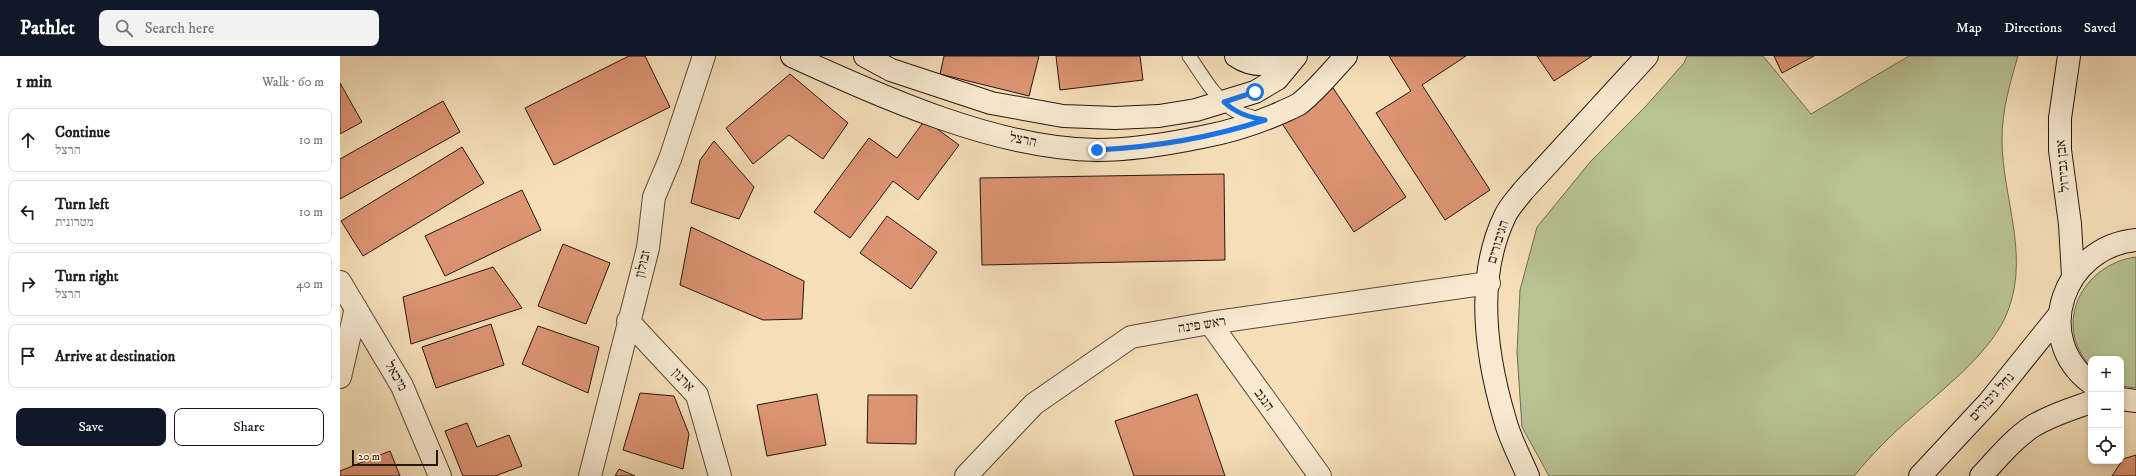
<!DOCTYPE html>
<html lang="en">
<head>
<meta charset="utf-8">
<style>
  :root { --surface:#fff; --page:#f2f2f2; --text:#202124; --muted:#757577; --line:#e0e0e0; --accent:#111827 }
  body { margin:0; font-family:"IM FELL DW Pica","Frank Ruhl Libre",serif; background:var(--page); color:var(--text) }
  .controls { position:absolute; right:12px; bottom:12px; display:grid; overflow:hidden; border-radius:8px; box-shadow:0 2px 6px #0003 }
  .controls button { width:36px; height:36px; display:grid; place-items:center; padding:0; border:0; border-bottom:1px solid var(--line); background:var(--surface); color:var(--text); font:20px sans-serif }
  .scale { position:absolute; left:12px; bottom:10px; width:86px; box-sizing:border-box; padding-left:4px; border:2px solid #261610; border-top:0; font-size:11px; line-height:14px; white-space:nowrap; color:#261610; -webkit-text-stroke:3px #f8ead1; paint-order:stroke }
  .stop { position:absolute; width:12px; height:12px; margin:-9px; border:3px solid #1a73e8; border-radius:50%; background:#fff }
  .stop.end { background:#1a73e8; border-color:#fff; box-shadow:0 1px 4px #0008 }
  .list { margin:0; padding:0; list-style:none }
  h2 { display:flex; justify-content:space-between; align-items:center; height:52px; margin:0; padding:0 16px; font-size:17px }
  h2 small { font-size:13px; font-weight:400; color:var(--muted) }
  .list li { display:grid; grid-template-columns:26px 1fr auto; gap:12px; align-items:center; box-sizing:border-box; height:64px; margin:0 8px 8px; padding:0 8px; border:1px solid var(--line); border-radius:8px }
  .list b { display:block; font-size:15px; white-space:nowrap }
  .list p { margin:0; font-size:13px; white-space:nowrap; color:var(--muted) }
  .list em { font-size:13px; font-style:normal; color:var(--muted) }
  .actions { display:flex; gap:8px; padding:12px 16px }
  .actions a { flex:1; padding:9px 0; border:1px solid var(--accent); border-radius:8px; text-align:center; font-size:14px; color:var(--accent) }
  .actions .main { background:var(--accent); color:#fff }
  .icon { flex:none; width:22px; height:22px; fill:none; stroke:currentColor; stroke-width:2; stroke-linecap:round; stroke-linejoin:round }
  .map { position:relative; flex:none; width:1796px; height:420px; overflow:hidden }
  header { display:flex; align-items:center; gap:24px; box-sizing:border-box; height:56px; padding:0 20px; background:var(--accent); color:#fff }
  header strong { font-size:19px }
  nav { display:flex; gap:22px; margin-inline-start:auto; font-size:14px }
  .search { width:280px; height:36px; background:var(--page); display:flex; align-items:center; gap:10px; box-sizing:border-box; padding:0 14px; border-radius:8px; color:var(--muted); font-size:15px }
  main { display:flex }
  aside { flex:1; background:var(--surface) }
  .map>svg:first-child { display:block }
  .green { fill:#b8c292; stroke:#6f6c51 }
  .building { fill:#dd9473; stroke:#261610 }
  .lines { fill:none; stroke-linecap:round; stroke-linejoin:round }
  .lane-casing { stroke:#5a483a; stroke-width:15 }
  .street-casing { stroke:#5a483a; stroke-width:24 }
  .secondary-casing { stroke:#261610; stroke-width:24 }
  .lane { stroke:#f8ead1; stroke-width:13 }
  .street { stroke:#f8ead1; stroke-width:22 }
  .secondary { stroke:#f8ead1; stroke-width:22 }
  .route { stroke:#1a73e8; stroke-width:5 }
  .labels { text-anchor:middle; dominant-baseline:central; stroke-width:4; stroke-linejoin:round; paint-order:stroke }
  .street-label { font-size:14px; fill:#261610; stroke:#f8ead1 }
</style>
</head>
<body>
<header>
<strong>Pathlet</strong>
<div class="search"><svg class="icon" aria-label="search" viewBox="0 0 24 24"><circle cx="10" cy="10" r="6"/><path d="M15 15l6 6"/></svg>Search here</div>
<nav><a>Map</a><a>Directions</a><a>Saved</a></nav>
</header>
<main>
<aside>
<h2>1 min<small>Walk · 60 m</small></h2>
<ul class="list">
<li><svg class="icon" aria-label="ahead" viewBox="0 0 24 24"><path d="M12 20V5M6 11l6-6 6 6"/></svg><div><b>Continue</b><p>הרצל</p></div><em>10 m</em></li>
<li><svg class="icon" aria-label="left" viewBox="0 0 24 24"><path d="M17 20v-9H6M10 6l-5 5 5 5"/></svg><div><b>Turn left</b><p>מטרונית</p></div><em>10 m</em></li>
<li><svg class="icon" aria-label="right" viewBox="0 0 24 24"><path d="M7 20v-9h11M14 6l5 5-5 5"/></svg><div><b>Turn right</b><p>הרצל</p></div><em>40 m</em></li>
<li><svg class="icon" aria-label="arrive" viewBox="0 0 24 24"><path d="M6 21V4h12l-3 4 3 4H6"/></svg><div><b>Arrive at destination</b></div></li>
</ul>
<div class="actions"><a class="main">Save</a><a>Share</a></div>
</aside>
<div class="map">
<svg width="1796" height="420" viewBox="0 0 1796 420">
  <rect width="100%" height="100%" fill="#f5dfb8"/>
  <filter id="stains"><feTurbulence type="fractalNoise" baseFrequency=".005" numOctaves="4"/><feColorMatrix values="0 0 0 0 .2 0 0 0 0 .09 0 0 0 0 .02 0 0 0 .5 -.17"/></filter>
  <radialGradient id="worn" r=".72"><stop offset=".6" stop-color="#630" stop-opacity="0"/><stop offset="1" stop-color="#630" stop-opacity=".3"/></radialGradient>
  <!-- green -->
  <path class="green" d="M1347,0H1423L1471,58L1569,0H1678C1670,27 1662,54 1662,83C1662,144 1693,204 1664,264C1646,300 1603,333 1573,360C1552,378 1532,398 1514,420H1209L1182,371L1177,296L1180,234L1197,171L1251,105L1306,50L1344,7Z
    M1796,201V332L1781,330V303H1751V311C1711,268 1743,208 1796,201Z"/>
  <!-- building -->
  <path class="building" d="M289,0H305L330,51L214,109L185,52Z
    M604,0H699L689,40L600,18Z
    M716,0H800L803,24L720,34Z
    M1049,0H1126L1082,29L1150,134L1105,164L1036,57L1071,35Z
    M1197,0H1252L1214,25Z
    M1434,0H1474L1442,17Z
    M450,18L508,67L483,103L449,79L413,108L386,72Z
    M0,27L22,66L0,78Z
    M993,32L1066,141L1014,176L941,66Z
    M103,45L120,76L0,143V103Z
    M585,64L619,89L578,144L553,125L510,182L474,156L529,82L557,102Z
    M374,85L414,131L399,163L351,147L360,104Z
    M122,91L144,127L23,200L1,165Z
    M884,118L885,204L642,209L640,122Z
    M182,134L201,174L105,220L85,180Z
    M547,160L597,196L571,233L520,197Z
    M351,171L464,225L462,263L423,264L340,229Z
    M223,188L270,207L246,268L198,250Z
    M153,211L182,252L71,288L63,241Z
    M151,268L164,309L96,332L82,291Z
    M198,270L259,291L248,337L182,308Z
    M300,337L334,340L349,378L343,413L283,394Z
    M477,338L486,389L427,400L417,349Z
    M857,338L885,420H794L775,365Z
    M528,339H577L576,388L527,387Z
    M127,367L137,391L169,379L182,410L155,420H123L105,375Z
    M50,395L60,420H0V415Z
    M1796,399V420H1772L1783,403Z
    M279,413L295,420H275Z"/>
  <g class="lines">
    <defs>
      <path id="lane" d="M849,0C861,17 874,41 892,53C901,59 911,61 921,63"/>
      <path id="street" d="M0,226L62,330L100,420
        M288,265L357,339L380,420
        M870,267L980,420
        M0,321L16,252
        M250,420L308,192L314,141L330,103L364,0
        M626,420L694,348L791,281L870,267L1149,227"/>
      <path id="secondary" d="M452,0C542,41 657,93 757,94C793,94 828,88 862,81C889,76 915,68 940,57C946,54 954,51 959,48C976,35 991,16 1006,0
        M525,0L551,14L651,47L723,60L775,62L819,60L856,54L915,36L937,23L956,0
        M896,0C915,13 935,9 954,0
        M1729,0L1720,62V94L1730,168L1733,220
        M1751,327C1691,282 1723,191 1796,184
        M1781,343L1796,345
        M1188,420C1180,401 1170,383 1165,364C1146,300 1135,222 1165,160C1169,151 1177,143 1183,135L1307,0
        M1580,420L1649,346L1719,259
        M1641,420C1657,403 1673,383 1693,370C1711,359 1731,353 1751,346"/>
    </defs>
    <!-- lane casing -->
    <use href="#lane" class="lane-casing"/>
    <!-- street casing -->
    <use href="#street" class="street-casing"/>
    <!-- secondary casing -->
    <use href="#secondary" class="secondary-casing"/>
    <!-- lane -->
    <use href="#lane" class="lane"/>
    <!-- street -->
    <use href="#street" class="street"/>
    <!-- secondary -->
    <use href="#secondary" class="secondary"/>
  </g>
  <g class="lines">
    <!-- route -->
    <path class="route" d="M757,94C815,91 870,82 925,64C908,61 896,57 884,46L915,36"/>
  </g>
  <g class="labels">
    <!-- street labels -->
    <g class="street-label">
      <text transform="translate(683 84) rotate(11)">הרצל</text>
      <text transform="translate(1723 110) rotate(-95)">אבן גבירול</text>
      <text transform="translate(1158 186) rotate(-73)">הגיבורים</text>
      <text transform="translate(303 208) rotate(-76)">זבולון</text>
      <text transform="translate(862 269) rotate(-9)">ראש פינה</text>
      <text transform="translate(56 320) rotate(61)">מיכאל</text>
      <text transform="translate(343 324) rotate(47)">ארנון</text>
      <text transform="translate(1652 341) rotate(-48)">נחל גיבורים</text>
      <text transform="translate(924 344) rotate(54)">הנגב</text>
    </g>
  </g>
  <rect width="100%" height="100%" filter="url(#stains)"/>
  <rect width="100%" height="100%" fill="url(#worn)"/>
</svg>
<div class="controls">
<button>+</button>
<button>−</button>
<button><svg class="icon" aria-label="locate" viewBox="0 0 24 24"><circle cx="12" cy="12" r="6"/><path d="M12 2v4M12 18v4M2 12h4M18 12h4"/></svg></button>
</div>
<div class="scale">20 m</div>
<div class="stop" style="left:915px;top:36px"></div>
<div class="stop end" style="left:757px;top:94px"></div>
</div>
</main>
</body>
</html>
